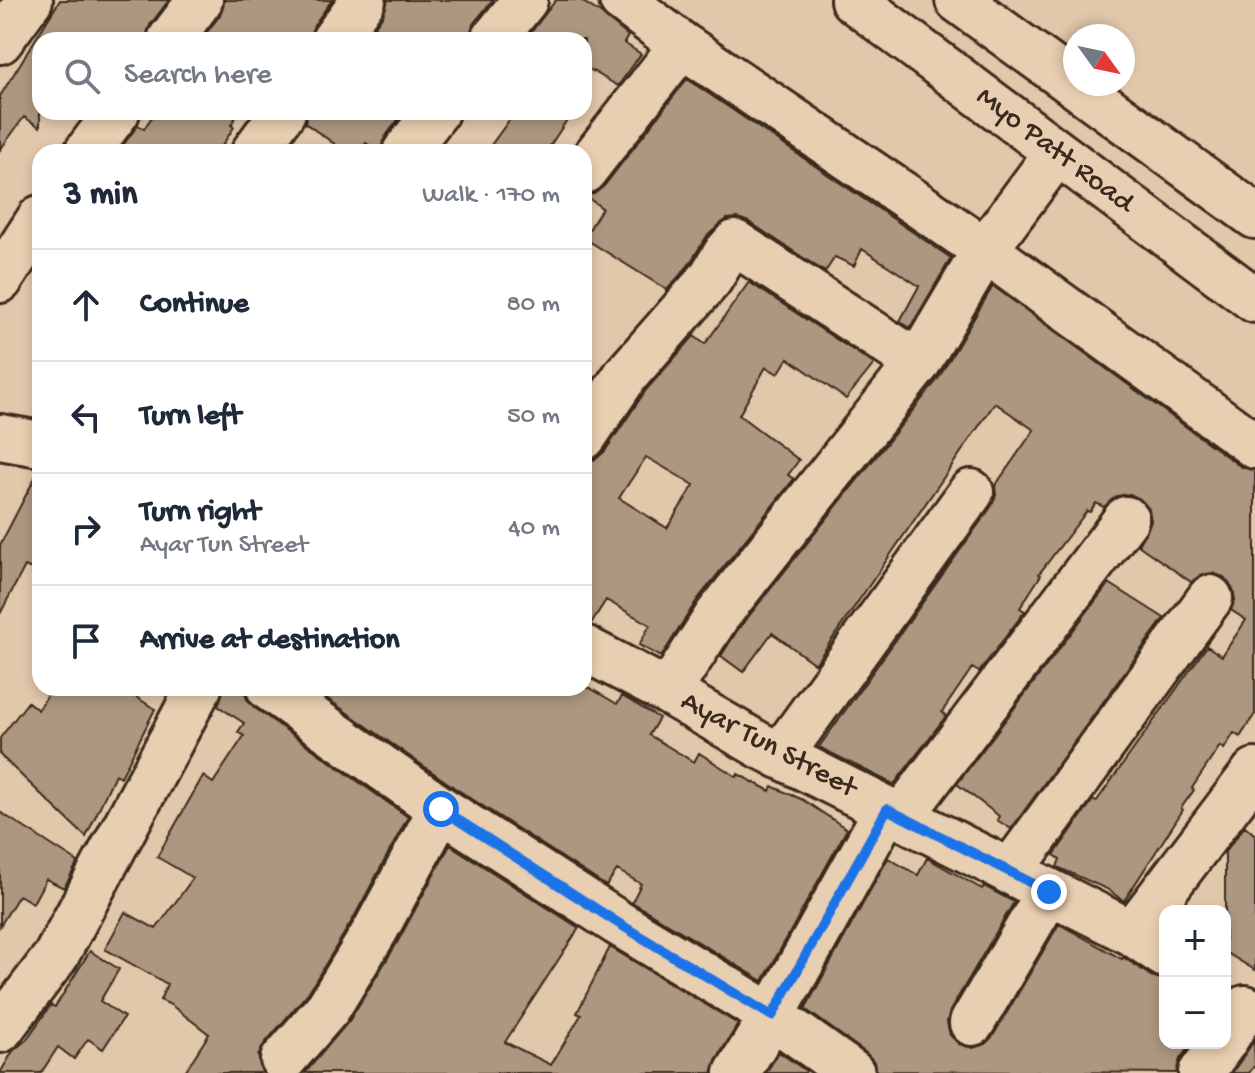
<!DOCTYPE html>
<html lang="en">
<head>
<meta charset="utf-8">
<style>
  :root { --surface:#fff; --page:#f2f2f3; --text:#1f2937; --muted:#747a83; --line:#e0e1e3 }
  body { margin:0; font-family:"Gochi Hand",sans-serif; background:var(--page); color:var(--text) }
  .controls { position:absolute; right:24px; bottom:24px; display:grid; overflow:hidden; border-radius:16px; box-shadow:0 4px 12px #0003 }
  .controls button { width:72px; height:72px; display:grid; place-items:center; padding:0; border:0; border-bottom:2px solid var(--line); background:var(--surface); color:var(--text); font:40px sans-serif }
  .compass { position:absolute; left:1063px; top:24px; width:72px; height:72px; border-radius:50%; background:var(--surface); box-shadow:0 4px 12px #0003; rotate:123deg }
  .stop { position:absolute; width:24px; height:24px; margin:-18px; border:6px solid #1a73e8; border-radius:50%; background:#fff }
  .stop.end { background:#1a73e8; border-color:#fff; box-shadow:0 2px 8px #0008 }
  .list { margin:0; padding:0; list-style:none }
  h2 { display:flex; justify-content:space-between; align-items:center; height:104px; margin:0; padding:0 32px; font-size:34px }
  h2 small { font-size:26px; font-weight:400; color:var(--muted) }
  .list li { display:grid; grid-template-columns:52px 1fr auto; gap:24px; align-items:center; box-sizing:border-box; height:112px; padding:0 32px; border-top:2px solid var(--line) }
  .list b { display:block; font-size:30px; white-space:nowrap }
  .list p { margin:0; font-size:26px; white-space:nowrap; color:var(--muted) }
  .list em { font-size:26px; font-style:normal; color:var(--muted) }
  .icon { flex:none; width:44px; height:44px; fill:none; stroke:currentColor; stroke-width:2; stroke-linecap:round; stroke-linejoin:round }
  .map { position:relative; flex:none; width:1255px; height:1073px; overflow:hidden }
  .search { position:absolute; background:var(--surface); box-shadow:0 4px 12px #0003; left:32px; top:32px; width:560px; height:88px; display:flex; align-items:center; gap:20px; box-sizing:border-box; padding:0 28px; border-radius:24px; color:var(--muted); font-size:30px }
  .panel { position:absolute; background:var(--surface); box-shadow:0 4px 12px #0003; left:32px; top:144px; width:560px; height:552px; border-radius:24px }
  .map>svg:first-child { display:block }
  .building { fill:#ae9780; stroke:#3b2a1e; stroke-width:2; fill-rule:evenodd }
  .lines { fill:none; stroke-linecap:round; stroke-linejoin:round }
  .minor-casing { stroke:#3b2a1e; stroke-width:50 }
  .major-casing { stroke:#3b2a1e; stroke-width:50 }
  .minor { stroke:#e9cfb1; stroke-width:44 }
  .major { stroke:#e9cfb1; stroke-width:44 }
  .route { stroke:#1a73e8; stroke-width:10 }
  .labels { text-anchor:middle; dominant-baseline:central; stroke-width:6; stroke-linejoin:round; paint-order:stroke }
  .street-label { font-size:30px; fill:#3b2a1e; stroke:#e9cfb1 }
</style>
</head>
<body>
<div class="map">
<svg width="1255" height="1073" viewBox="0 0 1255 1073">
  <rect width="100%" height="100%" fill="#e2c8ab"/>
  <filter id="ink" filterUnits="userSpaceOnUse"><feTurbulence type="fractalNoise" baseFrequency=".0125" numOctaves="2"/><feDisplacementMap in="SourceGraphic" scale="16" xChannelSelector="R" yChannelSelector="G"/><feConvolveMatrix kernelMatrix="1 2 1 2 8 2 1 2 1" color-interpolation-filters="sRGB"/></filter>
  <g filter="url(#ink)">
    <!-- building -->
    <path class="building" d="M60,0H169L150,25L146,40H40V127L24,117L0,150V96Z
      M224,0H332L314,25L309,40H201L220,15Z
      M388,0H493L473,24L469,40H365L383,15Z
      M556,0H580L602,14L628,36L624,43L641,54L618,86L584,66V40H525Z
      M687,79L951,258L910,328L900,321L919,286L862,249L854,266L835,257L825,272L749,222L738,218L727,219L707,236L688,266L667,290L584,238L602,208L584,195L594,194L604,186Z
      M155,112H239L231,125L234,127L218,152H118L138,125L144,129Z
      M308,112H404L385,137L380,152L366,143L359,152H346L305,123Z
      M515,112H572L546,152H486Z
      M749,282L874,364L846,399L788,358L778,374L766,367L739,415L799,460L788,475L794,479L697,600L661,657L639,645L650,625L606,600L590,625L584,623V462L596,459L605,451L646,390L694,336L705,344ZM646,457L694,485L667,528L619,498Z
      M993,286L1240,466L1255,471V714L1240,737L1234,733L1224,749L1220,746L1192,788L1194,790L1181,808L1183,810L1124,901L1107,889L1057,867L1060,859L1054,855L1093,800L1096,802L1207,646L1222,656L1246,620L1231,610L1235,600L1233,589L1224,577L1212,573L1201,575L1191,582L1138,545L1151,521L1149,509L1140,499L1130,494L1117,496L1104,507L1096,503L1090,512L1087,511L1039,574L1041,575L1020,608L1025,611L979,672L972,668L942,712L946,716L895,783L893,784L819,747L991,507L996,495L995,486L1034,430L995,403L815,664L772,633L743,672L721,656L737,631L938,379Z
      M40,468V573L25,566L0,614V545Z
      M1109,583L1164,618L1011,829L997,820L999,816L957,784Z
      M52,688H142L136,697L155,709L121,777L115,774L86,837L0,755V738L28,702L38,710Z
      M224,688H240L245,692L247,699L255,708L408,817L353,919L308,993L264,1044L258,1056L263,1073H184L209,1034L171,1005L160,1000L167,984L105,949L125,912L156,929L193,878L157,857L203,776L213,783L244,736L238,732L244,723L218,706Z
      M312,688H590L617,704L622,696L659,718L649,735L694,762L699,753L737,777L738,774L770,791L772,786L803,800L847,829L763,981L632,902L641,884L617,870L606,886L455,788Z
      M0,812L78,862L64,888L46,879L33,903L19,895L0,926Z
      M1245,826L1255,835V970L1225,952V852Z
      M450,845L579,928L505,1042L551,1065L581,1015L577,1013L610,947L738,1024L716,1060L712,1073H305L349,1021L397,943Z
      M888,858L918,875L927,858L982,889L984,886L1014,902L950,1011L947,1022L950,1035L959,1044L973,1048L985,1044L993,1036L1059,924L1122,959L1123,957L1151,976L1165,980V1043H1192L1180,1059L1176,1073L876,1071L874,1062L866,1053L805,1009Z
      M90,951L119,969L100,1001L124,1017L103,1049L88,1039L74,1059L58,1047L41,1073H0L13,1051L26,1040L51,1005L55,1007Z
      M1254,1041L1255,1065L1249,1073H1232Z
      M779,1052L806,1071L805,1073H766Z"/>
    <g class="lines">
      <defs>
        <path id="minor" d="M622,0L682,45L985,250L1255,446
          M170,40L200,0
          M334,40L363,0
          M493,40L525,0
          M0,41L30,0
          M87,152L117,112
          M254,152L283,112
          M405,152L436,112
          M584,171L682,45
          M0,280L40,218
          M0,437L40,444
          M584,437L626,375L710,279L726,253L735,243L918,363
          M584,648L668,692L761,746L1132,933L1165,955
          M269,688L441,809L618,923L772,1016L852,1073
          M668,692L717,616L918,363L985,250L1056,154
          M780,756L971,492
          M901,817L1126,519
          M1010,872L1210,598
          M1132,933L1255,771
          M972,1023L1049,892
          M0,1030L56,956L199,688
          M1225,1040L1245,1008
          M283,1060L328,1008L375,931L441,809
          M737,1073L772,1016L887,809
          M1201,1073L1223,1043"/>
        <path id="major" d="M853,0L1255,300
          M958,0L1255,216"/>
      </defs>
      <!-- minor casing -->
      <use href="#minor" class="minor-casing"/>
      <!-- major casing -->
      <use href="#major" class="major-casing"/>
      <!-- minor -->
      <use href="#minor" class="minor"/>
      <!-- major -->
      <use href="#major" class="major"/>
    </g>
  </g>
  <g class="lines" filter="url(#ink)">
    <!-- route -->
    <path class="route" d="M441,809L618,923L772,1016L887,809L1049,892"/>
  </g>
  <g class="labels">
    <!-- street labels -->
    <g class="street-label">
      <text transform="translate(1054 151) rotate(37)">Myo Patt Road</text>
      <text transform="translate(768 746) rotate(28)">Ayar Tun Street</text>
    </g>
  </g>
</svg>
<div class="controls">
<button>+</button>
<button>−</button>
</div>
<svg class="compass" viewBox="-18 -18 36 36"><path d="M0-13l5 13h-10z" fill="#e53935"/><path d="M0 13l5-13h-10z" fill="#747a83"/></svg>
<div class="stop" style="left:441px;top:809px"></div>
<div class="stop end" style="left:1049px;top:892px"></div>
<div class="search"><svg class="icon" aria-label="search" viewBox="0 0 24 24"><circle cx="10" cy="10" r="6"/><path d="M15 15l6 6"/></svg>Search here</div>
<section class="panel">
<h2>3 min<small>Walk · 170 m</small></h2>
<ul class="list">
<li><svg class="icon" aria-label="ahead" viewBox="0 0 24 24"><path d="M12 20V5M6 11l6-6 6 6"/></svg><div><b>Continue</b></div><em>80 m</em></li>
<li><svg class="icon" aria-label="left" viewBox="0 0 24 24"><path d="M17 20v-9H6M10 6l-5 5 5 5"/></svg><div><b>Turn left</b></div><em>50 m</em></li>
<li><svg class="icon" aria-label="right" viewBox="0 0 24 24"><path d="M7 20v-9h11M14 6l5 5-5 5"/></svg><div><b>Turn right</b><p>Ayar Tun Street</p></div><em>40 m</em></li>
<li><svg class="icon" aria-label="arrive" viewBox="0 0 24 24"><path d="M6 21V4h12l-3 4 3 4H6"/></svg><div><b>Arrive at destination</b></div></li>
</ul>
</section>
</div>
</body>
</html>
